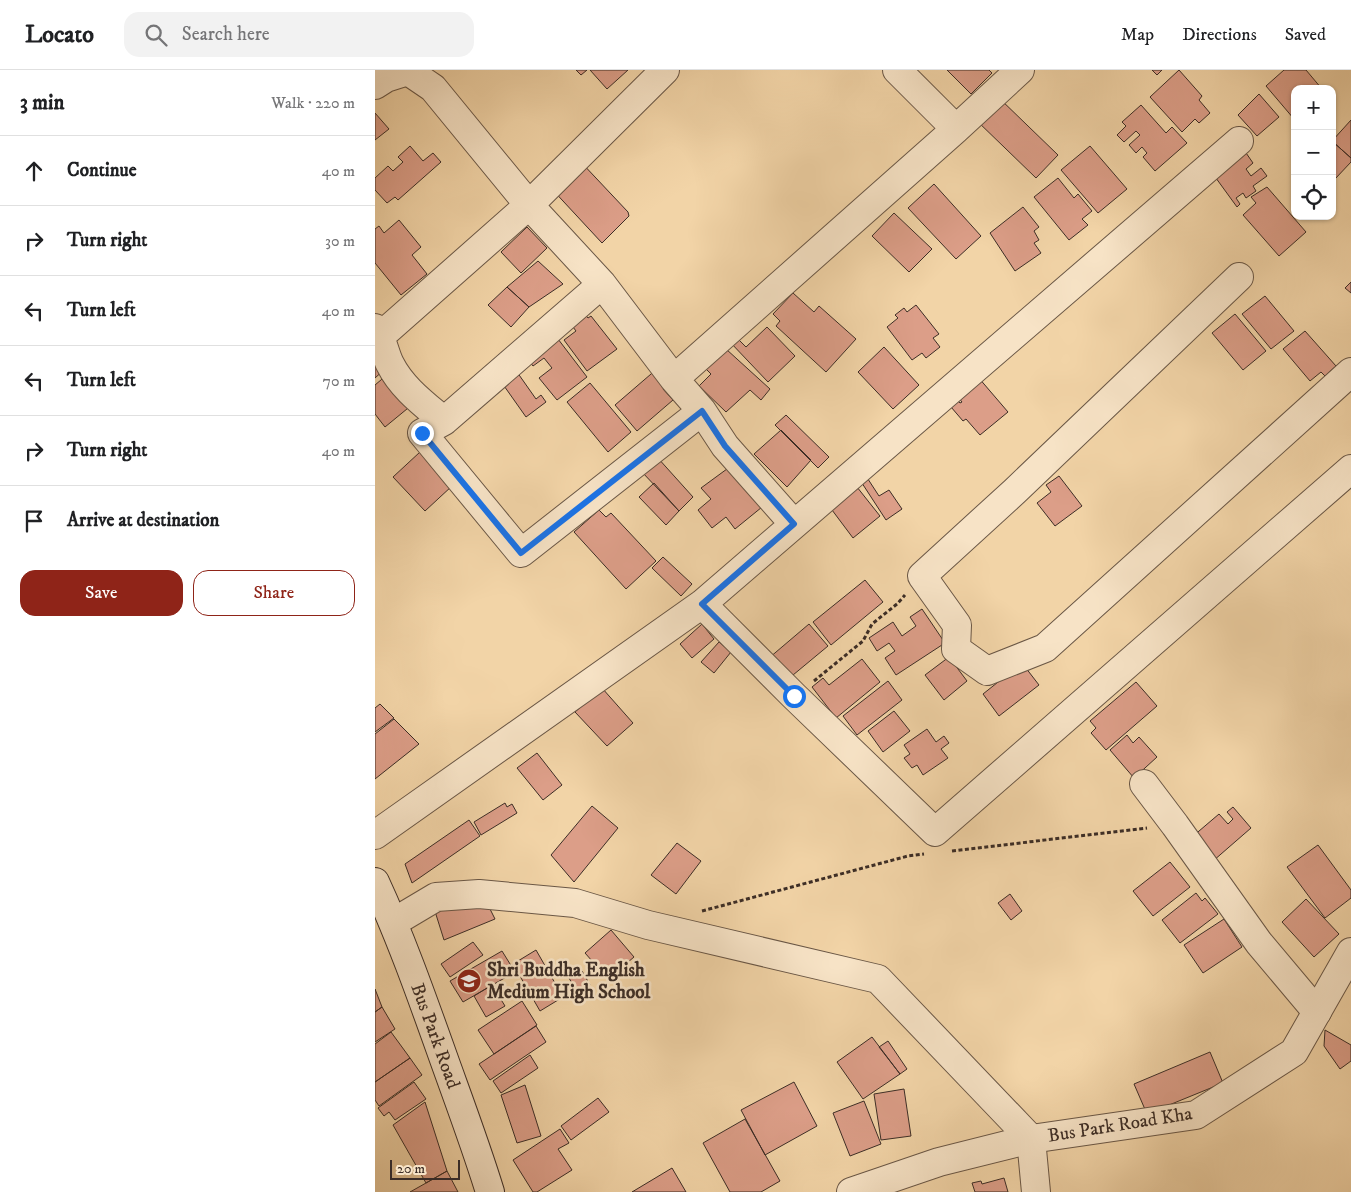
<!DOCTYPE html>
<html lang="en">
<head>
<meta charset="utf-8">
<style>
  :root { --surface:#fff; --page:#f2f2f2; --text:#202124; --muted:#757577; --line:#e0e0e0; --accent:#8f2418 }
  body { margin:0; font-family:"IM FELL DW Pica",serif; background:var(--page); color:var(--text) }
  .controls { position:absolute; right:15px; top:15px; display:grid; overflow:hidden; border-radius:10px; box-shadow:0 1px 4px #0004 }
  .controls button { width:45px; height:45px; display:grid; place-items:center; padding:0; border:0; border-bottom:1px solid var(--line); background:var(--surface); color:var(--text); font:25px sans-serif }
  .scale { position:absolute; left:15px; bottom:12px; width:70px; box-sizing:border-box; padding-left:5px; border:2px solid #3c2d26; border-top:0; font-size:14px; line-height:18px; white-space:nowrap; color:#3c2d26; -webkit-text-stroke:4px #f7e3c6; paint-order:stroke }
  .stop { position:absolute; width:15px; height:15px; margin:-11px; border:4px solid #1a73e8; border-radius:50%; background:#fff }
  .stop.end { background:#1a73e8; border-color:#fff; box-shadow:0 1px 5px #0008 }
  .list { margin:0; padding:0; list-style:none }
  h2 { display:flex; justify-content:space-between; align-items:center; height:65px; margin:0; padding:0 20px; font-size:21px }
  h2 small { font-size:16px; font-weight:400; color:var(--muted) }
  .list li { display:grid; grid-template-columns:32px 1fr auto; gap:15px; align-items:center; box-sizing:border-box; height:70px; padding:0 20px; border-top:1px solid var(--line) }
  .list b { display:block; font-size:19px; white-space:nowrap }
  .list em { font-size:16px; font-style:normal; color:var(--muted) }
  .actions { display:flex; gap:10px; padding:15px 20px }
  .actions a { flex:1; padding:11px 0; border:1px solid var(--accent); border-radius:15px; text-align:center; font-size:18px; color:var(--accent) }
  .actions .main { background:var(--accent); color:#fff }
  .icon { flex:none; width:28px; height:28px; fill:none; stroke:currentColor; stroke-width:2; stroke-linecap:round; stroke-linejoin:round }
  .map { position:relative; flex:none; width:976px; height:1122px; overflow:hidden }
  header { display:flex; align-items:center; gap:30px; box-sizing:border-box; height:70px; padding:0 25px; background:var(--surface); border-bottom:1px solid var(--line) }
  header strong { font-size:24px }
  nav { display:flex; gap:28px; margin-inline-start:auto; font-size:18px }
  .search { width:350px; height:45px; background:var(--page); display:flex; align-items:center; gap:12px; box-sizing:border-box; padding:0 18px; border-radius:15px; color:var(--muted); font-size:19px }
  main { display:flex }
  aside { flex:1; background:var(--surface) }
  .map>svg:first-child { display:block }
  .building { fill:#dc9e88; stroke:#3c2d26 }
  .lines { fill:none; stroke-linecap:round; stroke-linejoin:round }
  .minor-casing { stroke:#6a5746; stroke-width:30 }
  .tertiary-casing { stroke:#6a5746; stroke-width:30 }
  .secondary-casing { stroke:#3c2d26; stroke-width:30 }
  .path { stroke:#3c2d26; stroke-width:3; stroke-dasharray:4 2.5; stroke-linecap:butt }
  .minor { stroke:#f7e3c6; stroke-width:28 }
  .tertiary { stroke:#f7e3c6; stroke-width:28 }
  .secondary { stroke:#f7e3c6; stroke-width:28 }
  .route { stroke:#1a73e8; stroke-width:6 }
  .labels { text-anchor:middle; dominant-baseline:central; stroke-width:5; stroke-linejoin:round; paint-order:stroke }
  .poi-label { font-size:19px; font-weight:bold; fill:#3c2d26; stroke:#f7e3c6; text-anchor:start }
  .street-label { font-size:19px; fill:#3c2d26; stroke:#f7e3c6 }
</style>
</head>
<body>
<header>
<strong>Locato</strong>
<div class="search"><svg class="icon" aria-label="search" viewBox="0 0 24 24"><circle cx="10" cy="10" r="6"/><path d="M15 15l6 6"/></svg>Search here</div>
<nav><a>Map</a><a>Directions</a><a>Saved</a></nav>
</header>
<main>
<aside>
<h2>3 min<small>Walk · 220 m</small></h2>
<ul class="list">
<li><svg class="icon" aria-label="ahead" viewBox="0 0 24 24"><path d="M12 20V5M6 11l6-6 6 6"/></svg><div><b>Continue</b></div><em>40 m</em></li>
<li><svg class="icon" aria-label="right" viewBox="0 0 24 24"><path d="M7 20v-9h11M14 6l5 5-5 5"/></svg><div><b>Turn right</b></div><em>30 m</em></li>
<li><svg class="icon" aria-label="left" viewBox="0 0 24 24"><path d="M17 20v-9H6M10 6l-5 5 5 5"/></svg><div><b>Turn left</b></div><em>40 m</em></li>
<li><svg class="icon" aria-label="left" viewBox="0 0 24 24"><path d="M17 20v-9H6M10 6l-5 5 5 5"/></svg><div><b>Turn left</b></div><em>70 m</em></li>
<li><svg class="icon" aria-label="right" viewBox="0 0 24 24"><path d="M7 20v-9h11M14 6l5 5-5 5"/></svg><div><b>Turn right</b></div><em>40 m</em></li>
<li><svg class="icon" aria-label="arrive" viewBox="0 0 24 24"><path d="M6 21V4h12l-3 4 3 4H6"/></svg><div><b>Arrive at destination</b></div></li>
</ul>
<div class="actions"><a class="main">Save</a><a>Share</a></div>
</aside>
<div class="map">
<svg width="976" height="1122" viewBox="0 0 976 1122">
  <rect width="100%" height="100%" fill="#f2d4a7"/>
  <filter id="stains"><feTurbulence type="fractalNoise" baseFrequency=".004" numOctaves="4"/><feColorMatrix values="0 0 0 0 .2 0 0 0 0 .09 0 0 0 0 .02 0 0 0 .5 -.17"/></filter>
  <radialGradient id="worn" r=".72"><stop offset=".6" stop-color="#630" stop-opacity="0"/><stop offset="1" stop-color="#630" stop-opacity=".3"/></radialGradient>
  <!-- building -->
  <path class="building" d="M201,0H212L206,5Z
    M215,0H253L232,19Z
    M572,0H614L617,3L596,24Z
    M777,0H787L782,5Z
    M804,0L827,26L824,30L835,43L824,53L820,49L807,62L775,27Z
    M909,0H931L947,19H920L919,49L891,16Z
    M884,24L904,47L882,66L863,45Z
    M622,26L683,85L661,108L600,49Z
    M766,35L791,63L797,57L812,73L780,101L768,87L772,83L767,77L761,83L754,75L765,65L761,61L749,72L742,65L751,56L747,52Z
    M0,43L14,59L0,70Z
    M976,50V88L957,71Z
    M957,71L976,88V92L960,109L957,106Z
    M35,76L48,91L58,83L66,92L23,130L20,127L12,133L0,120V108L13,96L18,101L28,92L23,87Z
    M715,76L752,119L723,143L686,100Z
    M869,80L878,93L871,99L876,106L886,98L892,106L878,116L881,121L871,128L868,123L861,128L865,134L862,137L838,104Z
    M204,90L253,142L254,146L227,173L175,117Z
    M683,108L699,128L703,124L717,141L707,149L713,155L694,170L659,127Z
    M559,114L606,166L581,189L533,138Z
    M892,117L931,162L904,186L868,145L881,133L876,127Z
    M648,137L664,157L659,161L664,170L659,173L666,183L640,201L615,163Z
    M519,143L557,179L534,202L497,166Z
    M24,150L46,177L37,185L52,204L26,225L0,193V159L4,156L9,163Z
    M152,157L172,178L146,203L126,182Z
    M163,191L188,214L154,237L132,217Z
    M976,212V223L970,218Z
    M132,217L154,237L136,257L113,235Z
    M418,223L439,242L444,236L481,269L451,302L401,256L405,251L398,244Z
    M890,226L919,261L896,279L867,244Z
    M541,235L564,264L558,268L565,277L551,288L547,283L537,290L512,257L523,248L520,245L529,238L532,242Z
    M209,243L213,248L216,246L242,279L212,301L189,270L201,261L195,253Z
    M860,244L891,281L868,300L837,263Z
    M392,257L420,286L393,312L354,271L360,266L371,277Z
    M930,261L961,296L950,306L946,302L935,311L908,279Z
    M183,269L212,307L182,330L164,308L177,298L169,288L158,296L154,291Z
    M509,277L544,315L518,339L483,302Z
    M351,279L395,319L386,330L375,320L351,342L324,316L336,304L331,299Z
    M0,294L10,299L0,308Z
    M283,298L292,315L288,319L298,330L262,361L240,335Z
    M142,302L161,329L166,325L171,332L151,347L127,313Z
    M13,304L38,334L10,357L0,344V315Z
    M603,307L633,342L605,365L591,349L588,351L570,330L577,324L585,333L587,332L582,326Z
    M215,313L256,362L233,382L192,332Z
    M411,345L454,387L443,398L400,355Z
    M406,360L436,390L412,417L379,384Z
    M45,382L77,416L50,441L18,407Z
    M282,387L318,427L304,441L266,401Z
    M356,396L392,433L360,459L351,447L337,458L323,440L336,429L326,418Z
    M489,403L504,426L514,420L527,439L511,450L483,407Z
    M684,406L707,436L680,456L662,433L676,422L671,415Z
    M478,412L505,446L478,468L451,432Z
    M279,413L304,441L291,455L264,427Z
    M224,440L231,447L236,443L281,491L251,519L199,462Z
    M288,487L317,514L306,526L277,498Z
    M490,510L508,532L456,575L438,552Z
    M547,539L570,573L521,605L510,588L520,581L514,573L502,581L494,568L518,552L527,566L541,556L535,547Z
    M327,554L339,569L317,588L305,574Z
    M434,554L453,576L412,610L394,588Z
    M344,572L356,582L339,603L326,592Z
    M574,587L592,611L569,630L550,605Z
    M487,589L505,612L461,648L437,617L448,608L454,615Z
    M647,593L664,615L624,646L608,624Z
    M513,611L527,630L482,665L468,646Z
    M761,612L782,636L731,680L716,663L721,658L715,651Z
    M227,618L258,653L232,676L200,642Z
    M5,634L19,648L0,662V638Z
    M519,641L535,661L508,682L493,661Z
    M19,649L44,674L0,709V664Z
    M552,659L561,672L569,666L574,673L566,679L573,688L548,705L542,695L537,698L529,688L535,684L529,675Z
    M752,665L758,673L764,667L782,687L759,708L735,680Z
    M162,683L187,715L168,730L142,698Z
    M130,733L132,737L137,734L142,743L106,765L99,752Z
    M217,736L243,758L199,812L176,785Z
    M858,737L876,758L838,791L817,767L844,744L853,754L858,749L852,742Z
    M94,750L105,766L37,813L30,794Z
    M302,773L326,791L301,824L276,805Z
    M943,775L976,820V828L950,848L912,797Z
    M795,792L815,817L778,846L758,821Z
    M821,823L827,831L830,828L843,844L805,873L787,850Z
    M635,824L647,841L636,850L623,833Z
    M931,829L964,864L939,887L907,852Z
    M111,831L120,849L69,870L58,835Z
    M849,849L867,877L828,903L809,875Z
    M236,860L259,887L233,909L210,883Z
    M98,872L108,885L75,907L66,894Z
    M161,880L188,927L165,941L138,894Z
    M127,881L140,902L88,932L75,911Z
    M207,901L215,915L202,922L194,908Z
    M117,915L130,936L111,947L99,926Z
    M0,919L7,937L0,942Z
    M147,931L162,955L119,984L103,960Z
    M7,937L20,959L0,972V942Z
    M161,956L171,972L115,1010L104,994Z
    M950,960L976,975V991L965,999L949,976Z
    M16,962L35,988L0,1012V974Z
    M497,967L525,1004L488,1029L462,992Z
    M513,971L532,999L525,1004L504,977Z
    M835,982L848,1013L772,1044L759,1014Z
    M155,985L163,998L126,1023L118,1011Z
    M35,988L47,1005L4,1036L0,1030V1012Z
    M39,1012L51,1029L20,1050L14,1042L9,1046L3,1038Z
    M419,1012L442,1056L390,1085L366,1040Z
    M150,1015L166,1066L142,1073L126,1025Z
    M529,1019L536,1066L506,1070L499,1024Z
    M223,1028L234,1042L196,1070L186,1056Z
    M489,1031L506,1074L475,1086L458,1043Z
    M50,1032L72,1101L51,1113L18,1055Z
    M370,1049L405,1111L386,1122H355L328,1073Z
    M185,1059L194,1073L183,1079L197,1100L162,1122H158L138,1090Z
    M297,1098L311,1122H257Z
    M72,1101L83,1122H35L51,1113Z
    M629,1108L633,1122H600L597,1113L606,1111L607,1114Z"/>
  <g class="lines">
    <defs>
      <path id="minor" d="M0,15L11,8L33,1L58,18L154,135L227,214L299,309L581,59L522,0
        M581,59L645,0
        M864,207L640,421L547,506L582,555L581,579L612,601L670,578L976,302
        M0,258C8,269 9,282 15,294C27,318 49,334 69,351L47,363L146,483L327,341
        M0,271L154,135L290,0
        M299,309L327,341L350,376L419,454
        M69,351L227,214
        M327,534L419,626L560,762L976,399
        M769,714L800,755L884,873L942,942
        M0,765L327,534L864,71
        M19,852L61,827L104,824L200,833L273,855L503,909L656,1069L661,1122"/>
      <path id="tertiary" d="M476,1122L564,1092L656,1069L821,1045L919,982L976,882"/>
      <path id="secondary" d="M0,812C25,866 45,922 65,978C82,1026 100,1073 115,1122"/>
    </defs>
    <!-- minor casing -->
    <use href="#minor" class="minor-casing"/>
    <!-- tertiary casing -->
    <use href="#tertiary" class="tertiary-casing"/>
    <!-- secondary casing -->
    <use href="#secondary" class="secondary-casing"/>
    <!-- path -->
    <path class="path" d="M439,611L488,571L497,554L522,534L530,525
      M577,781L772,758
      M327,841L533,786L549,784"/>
    <!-- minor -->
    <use href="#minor" class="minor"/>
    <!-- tertiary -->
    <use href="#tertiary" class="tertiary"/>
    <!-- secondary -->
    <use href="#secondary" class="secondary"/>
  </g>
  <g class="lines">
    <!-- route -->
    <path class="route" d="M47,363L146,483L327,341L350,376L419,454L327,534L419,626"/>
  </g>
  <!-- icons -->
  <defs>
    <symbol id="school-disc" viewBox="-11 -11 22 22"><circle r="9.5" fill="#8f2418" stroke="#f7e3c6"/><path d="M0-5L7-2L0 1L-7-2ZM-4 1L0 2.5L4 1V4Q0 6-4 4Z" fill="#fff"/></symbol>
  </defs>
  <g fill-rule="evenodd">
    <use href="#school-disc" x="80" y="897" width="28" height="28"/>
  </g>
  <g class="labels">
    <!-- poi labels -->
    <g class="poi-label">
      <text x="112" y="900">Shri Buddha English<tspan x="112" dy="22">Medium High School</tspan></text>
    </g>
    <!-- street labels -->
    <g class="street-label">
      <text transform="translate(60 966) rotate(70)">Bus Park Road</text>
      <text transform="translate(745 1055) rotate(-9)">Bus Park Road Kha</text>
    </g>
  </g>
  <rect width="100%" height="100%" filter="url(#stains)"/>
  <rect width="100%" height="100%" fill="url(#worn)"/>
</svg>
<div class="controls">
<button>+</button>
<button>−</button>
<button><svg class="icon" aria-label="locate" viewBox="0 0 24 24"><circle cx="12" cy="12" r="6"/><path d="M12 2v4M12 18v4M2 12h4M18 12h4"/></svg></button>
</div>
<div class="scale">20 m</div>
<div class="stop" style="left:419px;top:626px"></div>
<div class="stop end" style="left:47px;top:363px"></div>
</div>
</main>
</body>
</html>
